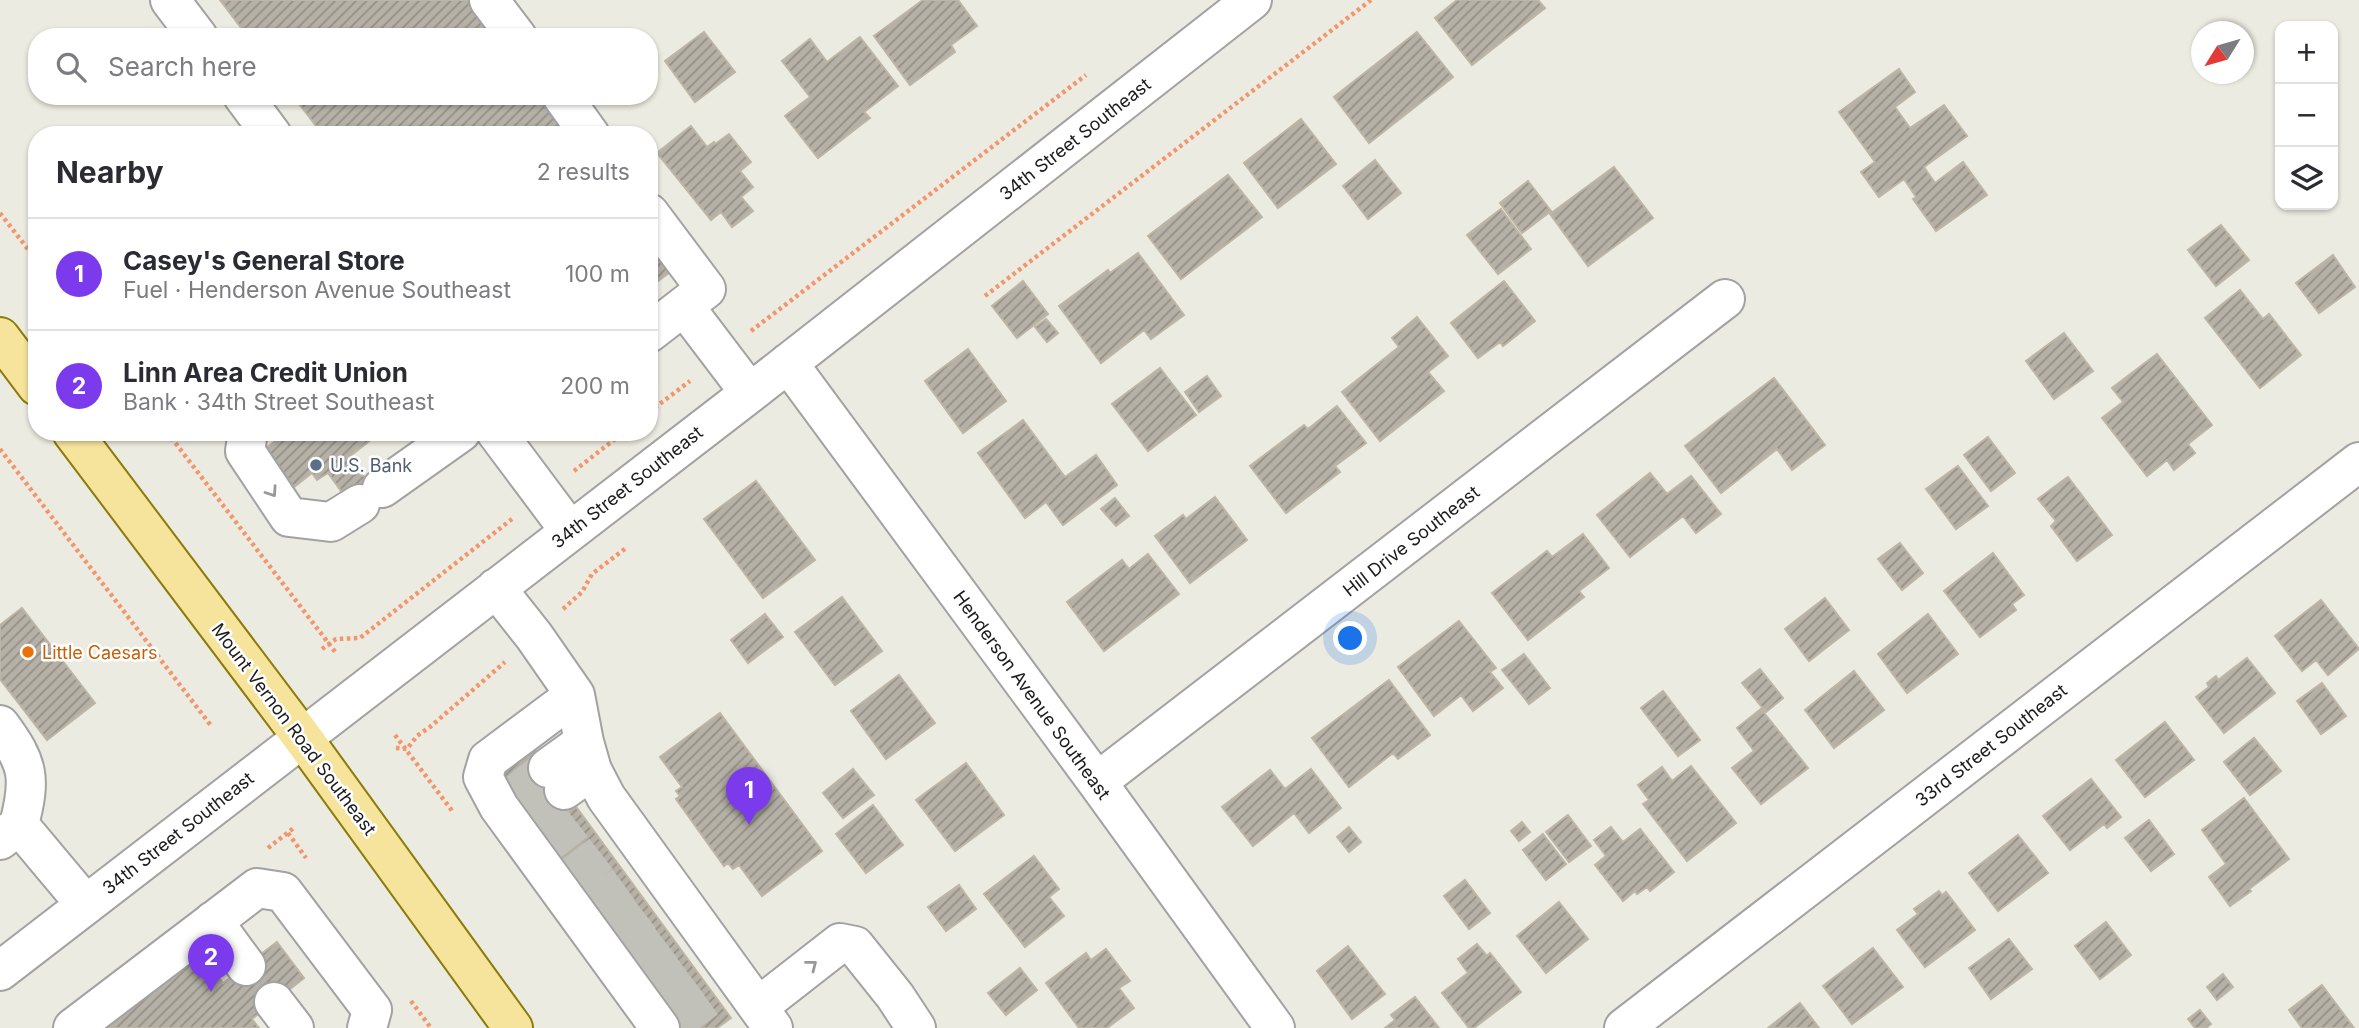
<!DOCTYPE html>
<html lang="en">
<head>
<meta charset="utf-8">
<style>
  :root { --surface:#fff; --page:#f2f2f3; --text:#2b2b33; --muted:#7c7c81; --line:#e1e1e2; --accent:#7c3aed }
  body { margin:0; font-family:Inter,sans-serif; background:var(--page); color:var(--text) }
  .controls { position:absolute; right:21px; top:21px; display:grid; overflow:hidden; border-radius:14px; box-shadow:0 2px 5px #0004 }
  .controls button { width:63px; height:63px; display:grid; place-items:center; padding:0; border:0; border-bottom:2px solid var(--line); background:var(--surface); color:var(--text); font:35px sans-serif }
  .compass { position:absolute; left:2191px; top:21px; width:63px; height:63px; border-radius:50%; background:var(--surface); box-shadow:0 2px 5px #0004; rotate:233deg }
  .you { position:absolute; left:1351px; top:639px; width:24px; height:24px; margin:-18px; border:5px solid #fff; border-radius:50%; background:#1a73e8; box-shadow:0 0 0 10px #1a73e833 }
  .badge { display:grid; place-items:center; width:46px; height:46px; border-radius:50%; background:var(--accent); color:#fff; font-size:23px; font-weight:700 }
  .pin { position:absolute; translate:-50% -58px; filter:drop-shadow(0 2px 4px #0008) }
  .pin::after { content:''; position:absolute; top:37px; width:24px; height:21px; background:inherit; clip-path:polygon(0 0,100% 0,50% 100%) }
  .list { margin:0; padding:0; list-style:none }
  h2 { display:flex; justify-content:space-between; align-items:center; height:91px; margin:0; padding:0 28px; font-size:30px }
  h2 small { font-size:23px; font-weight:400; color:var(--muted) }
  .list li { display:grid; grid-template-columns:46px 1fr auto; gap:21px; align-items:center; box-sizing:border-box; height:112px; padding:0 28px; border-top:2px solid var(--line) }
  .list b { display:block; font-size:26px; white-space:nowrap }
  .list p { margin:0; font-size:23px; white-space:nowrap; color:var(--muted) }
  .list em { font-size:23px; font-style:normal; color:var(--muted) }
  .icon { flex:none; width:38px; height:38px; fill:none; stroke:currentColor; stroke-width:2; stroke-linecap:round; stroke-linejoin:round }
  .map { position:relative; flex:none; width:2359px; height:1028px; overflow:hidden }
  .search { position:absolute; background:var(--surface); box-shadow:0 2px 5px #0004; left:28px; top:28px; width:630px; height:77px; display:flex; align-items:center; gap:18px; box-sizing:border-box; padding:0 24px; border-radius:28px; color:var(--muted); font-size:26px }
  .panel { position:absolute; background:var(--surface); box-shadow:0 2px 5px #0004; left:28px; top:126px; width:630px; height:315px; border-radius:28px }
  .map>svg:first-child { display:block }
  .building { fill:url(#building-hatch); stroke:#bdb5a5; stroke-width:2 }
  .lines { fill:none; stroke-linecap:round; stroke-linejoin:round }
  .minor-tunnel { stroke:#c2c1b9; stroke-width:38; stroke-dasharray:38 19; stroke-linecap:butt }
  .minor-casing { stroke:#a2a2a2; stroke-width:42 }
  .major-casing { stroke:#8b7b08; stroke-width:42 }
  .path { stroke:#f2976d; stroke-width:4.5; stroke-dasharray:3.5 3.5; stroke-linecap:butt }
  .minor { stroke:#fff; stroke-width:38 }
  .major { stroke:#f6e39c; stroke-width:38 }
  .oneway { stroke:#989898 }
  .service-dot { fill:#5c6f8a; stroke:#fff; stroke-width:2.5 }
  .food-dot { fill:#e8710a; stroke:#fff; stroke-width:2.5 }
  .labels { text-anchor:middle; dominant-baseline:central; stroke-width:5; stroke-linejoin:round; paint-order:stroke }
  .street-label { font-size:18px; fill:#1b1b1b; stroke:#fff }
  .service-label { font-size:18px; fill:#4e5e75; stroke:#fff; text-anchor:start }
  .food-label { font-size:18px; fill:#c56008; stroke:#fff; text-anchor:start }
</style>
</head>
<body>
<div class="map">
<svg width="2359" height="1028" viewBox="0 0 2359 1028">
  <defs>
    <pattern id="building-hatch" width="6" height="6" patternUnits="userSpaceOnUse" patternTransform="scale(1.75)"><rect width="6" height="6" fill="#b6b1a7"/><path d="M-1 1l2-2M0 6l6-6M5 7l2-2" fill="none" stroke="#938f87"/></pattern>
  </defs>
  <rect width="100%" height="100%" fill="#ecebe1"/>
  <!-- building -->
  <path class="building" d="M220,0H469L497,37H248Z
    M923,0H958L977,26L951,45L955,52L910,85L874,36Z
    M1457,0H1538L1545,8L1472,65L1435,18Z
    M704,32L735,72L695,102L665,61Z
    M1417,32L1453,77L1369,143L1334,97Z
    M860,37L898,86L864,112L870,118L818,158L785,116L810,97L782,61L810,39L827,62Z
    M1899,69L1915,92L1895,107L1910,128L1944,105L1967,136L1924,167L1935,183L1963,162L1987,195L1936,231L1913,199L1916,197L1904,179L1879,197L1861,172L1875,162L1839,112Z
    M293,96H542L572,135H323Z
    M1301,119L1336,164L1278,208L1244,163Z
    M691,126L707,147L714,142L715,144L729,134L751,162L740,171L753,187L741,197L753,211L732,227L721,212L711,220L657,153Z
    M1375,160L1401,193L1368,219L1343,186Z
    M1614,167L1653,218L1588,266L1550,214Z
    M1228,175L1262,217L1181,279L1148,236Z
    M1528,181L1551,211L1522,233L1500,203Z
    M1501,209L1531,249L1498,274L1467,235Z
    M2221,225L2249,260L2216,286L2188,250Z
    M649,236L674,269L649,288Z
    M1138,253L1184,315L1151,339L1144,330L1101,363L1059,306L1108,270L1110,273Z
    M2333,255L2355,287L2319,313L2296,283Z
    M1023,281L1048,314L1017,338L992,306Z
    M1504,281L1535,321L1503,346L1500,342L1478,358L1451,323Z
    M2240,290L2263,319L2269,314L2301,355L2260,388L2205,318Z
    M1417,317L1448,356L1428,372L1444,391L1380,441L1342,392L1399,347L1392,338Z
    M1046,319L1058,333L1047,342L1035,327Z
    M2064,333L2093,371L2054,399L2026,361Z
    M968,349L1006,401L963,433L925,381Z
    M2157,354L2212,425L2188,444L2195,453L2174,470L2167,460L2147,476L2102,418L2123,402L2112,388Z
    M1160,368L1196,415L1148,451L1112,404Z
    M1207,376L1221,396L1199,412L1185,392Z
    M1774,378L1825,445L1792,470L1777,449L1721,493L1685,446Z
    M1337,406L1366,443L1335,466L1340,472L1286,513L1250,466L1304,425L1308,429Z
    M1023,420L1065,477L1096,455L1117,485L1063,525L1046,502L1025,518L978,453Z
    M287,432H381L349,457L362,475L391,494L369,510L341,491L328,473L317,480L312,473L294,487L266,448Z
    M1988,437L2015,473L1991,491L1964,455Z
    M1958,466L1988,506L1956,529L1926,489Z
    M1650,473L1667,494L1691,476L1721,514L1696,533L1683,516L1630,557L1597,515Z
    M2068,477L2112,535L2077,561L2051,526L2056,521L2038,499Z
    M756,481L815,560L763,598L704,519Z
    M1215,497L1247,540L1190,583L1155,536L1183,515L1186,519Z
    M1115,498L1129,516L1116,526L1101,509Z
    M1583,534L1609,568L1579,591L1584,597L1528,640L1492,593L1547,551L1552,557Z
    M1900,543L1923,573L1902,590L1878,559Z
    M1993,553L2024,595L2012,604L2016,610L1980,637L1944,591Z
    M1148,554L1179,594L1104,651L1067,602L1122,560L1129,569Z
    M842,597L882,651L835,685L795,632Z
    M1825,598L1849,630L1809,661L1785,629Z
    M2321,600L2359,649L2328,675L2316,660L2302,671L2275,636Z
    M22,608L95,703L47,740L0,679V625Z
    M765,614L783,637L748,663L731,640Z
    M1928,614L1958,654L1907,693L1878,654Z
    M1459,621L1496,668L1490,672L1503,688L1473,711L1461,695L1434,716L1398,667Z
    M1524,654L1550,688L1529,704L1502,670Z
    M2247,658L2275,693L2224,733L2196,697L2209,687L2207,683L2216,676L2218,680Z
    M1760,669L1783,698L1766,712L1742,683Z
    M1854,671L1884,710L1834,748L1805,710Z
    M899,675L935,723L886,759L851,711Z
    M1389,680L1430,735L1398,759L1393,753L1349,787L1312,738Z
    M2322,683L2346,716L2321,734L2297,701Z
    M1663,691L1700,740L1678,756L1641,708Z
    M1761,709L1808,768L1761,804L1732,768L1754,751L1737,728Z
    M720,713L822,851L762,896L739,865L733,869L728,863L724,866L676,799L680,796L676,791L682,787L660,757Z
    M2165,722L2194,760L2145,797L2116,760Z
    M2254,738L2281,771L2250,795L2224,762Z
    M533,748L731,1018L717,1028H681L496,775Z
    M966,763L1004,815L955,851L916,800Z
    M1691,766L1736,823L1687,861L1643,804L1649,800L1638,785L1662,767L1672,781Z
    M853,769L874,795L843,818L823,793Z
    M1311,769L1341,808L1309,833L1294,813L1253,846L1222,807L1270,770L1285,789Z
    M2091,779L2121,817L2107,828L2104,824L2070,850L2043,816Z
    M2244,798L2289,859L2249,889L2251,891L2230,906L2209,877L2226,864L2202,830Z
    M873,805L903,845L866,873L836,834Z
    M1568,815L1591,846L1569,862L1546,832Z
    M2149,820L2174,854L2151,871L2125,838Z
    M1522,822L1530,832L1519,841L1511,831Z
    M1349,827L1361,842L1349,852L1337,837Z
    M1611,827L1623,842L1640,829L1674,872L1650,891L1647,887L1637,894L1635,891L1623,901L1595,865L1606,856L1594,840Z
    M1543,834L1566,864L1546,880L1523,850Z
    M2018,835L2048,873L1998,911L1969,873Z
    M1034,856L1059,889L1049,897L1064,916L1025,947L984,894Z
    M1465,880L1490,913L1469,929L1444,896Z
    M959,885L976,909L946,931L928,907Z
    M1939,891L1942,895L1946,892L1975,930L1925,967L1897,930L1918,914L1914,909Z
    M1559,902L1588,939L1546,973L1517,936Z
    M2106,922L2131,955L2100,979L2075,946Z
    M2009,939L2032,969L1991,999L1969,968Z
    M277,942L304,978L252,1019L259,1028H90L190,951L212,979L217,975L223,983Z
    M1477,944L1487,956L1490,953L1521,992L1474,1028H1469L1442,993L1468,973L1458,959Z
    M1348,946L1385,994L1352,1019L1317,971Z
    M1873,948L1903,987L1852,1024L1823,986Z
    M1106,949L1130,981L1119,988L1134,1008L1107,1028H1079L1046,983L1086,953L1091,960Z
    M1020,968L1037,990L1006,1015L988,993Z
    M2223,974L2233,987L2217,1000L2207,987Z
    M2322,985L2354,1028H2302L2289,1010Z
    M1415,997L1439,1028H1385L1395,1020L1391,1015Z
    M1800,1003L1819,1028H1768Z
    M2200,1010L2211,1024L2206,1028H2195L2188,1019Z"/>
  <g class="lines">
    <!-- minor-tunnel -->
    <path class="minor-tunnel" d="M512,797L548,768
      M529,820L564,790
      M546,845L583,816
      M571,877L607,849
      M593,907L630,880
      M614,936L650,908
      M635,965L672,937
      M657,995L695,967
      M676,1021L714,994"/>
    <defs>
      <path id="minor" d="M170,0L198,37
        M489,0L517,37
        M243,96L272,135
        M562,96L590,135
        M649,213L706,289L649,333
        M684,306L750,393
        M788,363L1097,782L1275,1028
        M248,432L245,451L289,517L331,522L360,504
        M496,432L570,531
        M382,488L461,432
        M496,588L534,636L575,695L584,742L592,770L606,797L773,1028
        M575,695L488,760L483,777L499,807L660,1028
        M0,725C29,764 31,778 19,825
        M548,768L584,742
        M1097,782L1725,299
        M564,790L592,770
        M0,840L19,825L86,905
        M213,921L246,966
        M0,971L750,393L1252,0
        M274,1002L294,1028
        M758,1007L840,943L855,946L895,996L916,1028
        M73,1028L257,888L283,892L372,1010L367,1028
        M1624,1028L2359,462"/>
      <path id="major" d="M0,337L37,386
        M72,432L302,737L513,1028"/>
    </defs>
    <!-- minor casing -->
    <use href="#minor" class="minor-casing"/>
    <!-- major casing -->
    <use href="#major" class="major-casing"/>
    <!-- path -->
    <path class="path" d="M0,213L37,261
      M985,296L1371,0
      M751,331L1086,75
      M649,412L690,381
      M167,432L336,653
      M0,449L212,727
      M574,471L624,432
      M563,609L582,592L592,574L626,548
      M322,649L336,639L360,638L512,519
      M395,735L453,812
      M396,748L407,749L417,736L430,727L505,662
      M288,833L306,858
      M268,848L295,827
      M411,1001L431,1028"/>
    <!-- minor -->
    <use href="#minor" class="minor"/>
    <!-- major -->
    <use href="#major" class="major"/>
  </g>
  <!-- one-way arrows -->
  <defs><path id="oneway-chevron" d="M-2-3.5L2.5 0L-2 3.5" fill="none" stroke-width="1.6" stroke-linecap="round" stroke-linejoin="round" transform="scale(1.75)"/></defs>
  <g class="oneway">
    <use href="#oneway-chevron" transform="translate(272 492) rotate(56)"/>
    <use href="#oneway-chevron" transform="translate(812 965) rotate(-38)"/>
  </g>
  <!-- markers -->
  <circle class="service-dot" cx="316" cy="465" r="7"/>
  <circle class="food-dot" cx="28" cy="652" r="7"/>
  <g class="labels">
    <!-- street labels -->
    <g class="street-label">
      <text transform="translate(1075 139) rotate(-38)">34th Street Southeast</text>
      <text transform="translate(627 487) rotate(-38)">34th Street Southeast</text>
      <text transform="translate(1411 541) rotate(-38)">Hill Drive Southeast</text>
      <text transform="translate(1032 695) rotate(54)">Henderson Avenue Southeast</text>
      <text transform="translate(294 729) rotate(53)">Mount Vernon Road Southeast</text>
      <text transform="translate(1991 745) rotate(-38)">33rd Street Southeast</text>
      <text transform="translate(178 833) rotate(-38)">34th Street Southeast</text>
    </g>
    <!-- service labels -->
    <g class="service-label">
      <text x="330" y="465">U.S. Bank</text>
    </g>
    <!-- food labels -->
    <g class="food-label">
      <text x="42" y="652">Little Caesars</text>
    </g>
  </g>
</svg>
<div class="controls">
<button>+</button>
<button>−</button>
<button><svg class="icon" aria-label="layers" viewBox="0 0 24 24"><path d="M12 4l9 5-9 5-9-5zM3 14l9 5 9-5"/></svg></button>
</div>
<svg class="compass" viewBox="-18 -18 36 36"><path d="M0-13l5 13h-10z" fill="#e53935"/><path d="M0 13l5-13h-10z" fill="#7c7c81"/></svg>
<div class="you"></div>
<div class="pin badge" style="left:749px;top:825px">1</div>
<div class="pin badge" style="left:211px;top:992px">2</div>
<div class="search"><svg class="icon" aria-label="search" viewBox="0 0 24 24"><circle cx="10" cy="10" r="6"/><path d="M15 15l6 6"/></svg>Search here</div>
<section class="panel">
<h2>Nearby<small>2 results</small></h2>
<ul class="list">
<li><span class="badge">1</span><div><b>Casey's General Store</b><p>Fuel · Henderson Avenue Southeast</p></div><em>100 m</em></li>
<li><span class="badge">2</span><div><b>Linn Area Credit Union</b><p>Bank · 34th Street Southeast</p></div><em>200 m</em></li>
</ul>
</section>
</div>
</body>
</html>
